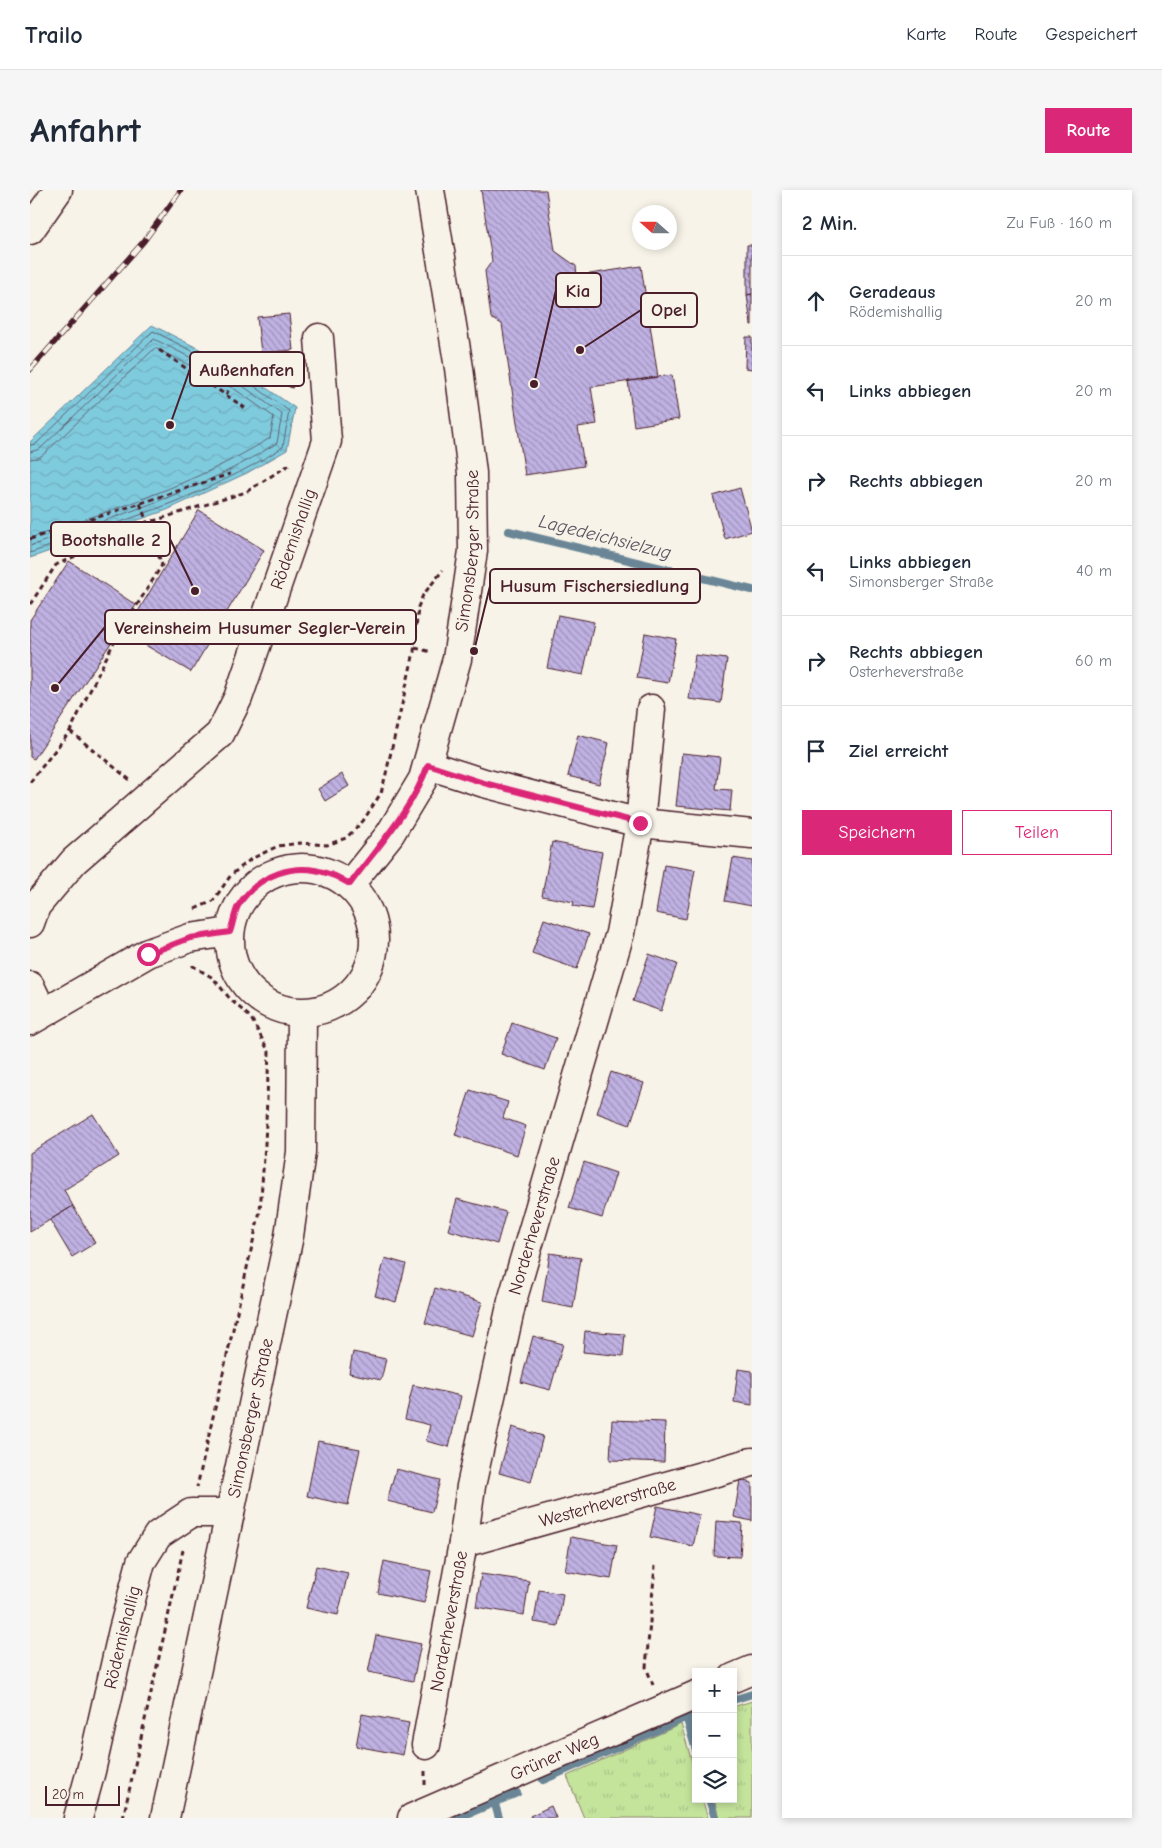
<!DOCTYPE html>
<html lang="de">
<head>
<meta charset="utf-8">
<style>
  :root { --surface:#fff; --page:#f6f6f7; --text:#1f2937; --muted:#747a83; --line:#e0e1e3; --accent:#db2777 }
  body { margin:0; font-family:"Comic Neue",sans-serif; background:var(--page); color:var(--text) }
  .controls { position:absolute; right:15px; bottom:15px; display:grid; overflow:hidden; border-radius:0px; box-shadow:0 2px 8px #0003 }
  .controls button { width:45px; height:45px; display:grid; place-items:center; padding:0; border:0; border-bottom:1px solid var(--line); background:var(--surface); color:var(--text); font:25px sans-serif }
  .compass { position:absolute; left:602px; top:15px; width:45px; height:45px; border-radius:50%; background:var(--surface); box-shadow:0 2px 8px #0003; rotate:291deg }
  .scale { position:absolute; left:15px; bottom:12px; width:75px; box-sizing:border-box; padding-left:5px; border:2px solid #4a1f2b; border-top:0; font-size:14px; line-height:18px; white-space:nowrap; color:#4a1f2b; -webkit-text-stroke:4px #f7f3e8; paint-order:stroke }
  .stop { position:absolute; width:15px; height:15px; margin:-11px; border:4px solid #db2777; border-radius:50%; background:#fff }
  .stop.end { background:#db2777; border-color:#fff; box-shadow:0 1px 5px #0008 }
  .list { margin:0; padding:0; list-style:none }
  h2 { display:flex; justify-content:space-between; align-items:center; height:65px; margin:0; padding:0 20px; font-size:21px }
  h2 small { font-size:16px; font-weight:400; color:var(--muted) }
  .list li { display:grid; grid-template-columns:32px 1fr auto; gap:15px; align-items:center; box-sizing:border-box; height:90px; padding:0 20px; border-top:1px solid var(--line) }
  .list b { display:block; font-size:19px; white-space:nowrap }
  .list p { margin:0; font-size:16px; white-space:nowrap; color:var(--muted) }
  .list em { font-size:16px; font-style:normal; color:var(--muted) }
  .actions { display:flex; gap:10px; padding:15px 20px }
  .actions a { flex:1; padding:11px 0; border:1px solid var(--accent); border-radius:0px; text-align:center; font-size:18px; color:var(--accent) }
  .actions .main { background:var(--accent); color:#fff }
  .icon { flex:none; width:28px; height:28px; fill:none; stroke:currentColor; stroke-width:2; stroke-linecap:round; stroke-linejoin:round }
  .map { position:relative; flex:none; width:722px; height:1628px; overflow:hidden; border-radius:0px }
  header { display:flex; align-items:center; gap:30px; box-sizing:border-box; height:70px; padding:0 25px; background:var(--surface); border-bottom:1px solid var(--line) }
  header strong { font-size:24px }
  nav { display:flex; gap:28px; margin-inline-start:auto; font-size:18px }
  .intro { display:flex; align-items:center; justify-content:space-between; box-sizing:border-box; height:120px; padding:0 30px }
  h1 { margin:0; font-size:35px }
  .button { padding:12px 22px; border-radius:0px; background:var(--accent); color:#fff; font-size:18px; font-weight:700 }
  main { display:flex; gap:30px; padding:0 30px }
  aside { flex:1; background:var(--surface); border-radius:0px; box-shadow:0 2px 8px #0003 }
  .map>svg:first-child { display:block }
  .grass { fill:url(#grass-tufts); stroke:#878264 }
  .water { fill:url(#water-waves); stroke:#6a8696 }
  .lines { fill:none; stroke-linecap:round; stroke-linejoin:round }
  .shore { stroke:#5f6473; stroke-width:1 }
  .stream { stroke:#6a8696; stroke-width:8 }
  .building { fill:url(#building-back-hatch); stroke:#4a1f2b }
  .minor-casing { stroke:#4a1f2b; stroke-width:31 }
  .secondary-casing { stroke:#4a1f2b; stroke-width:31 }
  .path { stroke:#4a1f2b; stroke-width:3; stroke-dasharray:5 4; stroke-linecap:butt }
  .minor { stroke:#f7f3e8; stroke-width:28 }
  .secondary { stroke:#f7f3e8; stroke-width:28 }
  .rail-casing { stroke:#4a1f2b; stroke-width:5.5 }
  .rail { stroke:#f7f3e8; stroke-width:4; stroke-dasharray:11; stroke-linecap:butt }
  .route { stroke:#db2777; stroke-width:6 }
  .labels { text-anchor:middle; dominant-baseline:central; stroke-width:4.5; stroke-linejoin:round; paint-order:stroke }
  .street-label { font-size:18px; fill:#4a1f2b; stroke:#f7f3e8 }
  .water-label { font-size:19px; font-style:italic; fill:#5a5361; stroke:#f7f3e8 }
  .leader { fill:none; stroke:#4a1f2b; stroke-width:2 }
  .callout-dot { fill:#4a1f2b; stroke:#f7f3e8; stroke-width:2 }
  .callout { fill:#f7f3e8; stroke:#4a1f2b; stroke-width:2 }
  .callout-label { font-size:19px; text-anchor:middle; font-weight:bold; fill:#4a1f2b }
</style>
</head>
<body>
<header>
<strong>Trailo</strong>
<nav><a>Karte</a><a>Route</a><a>Gespeichert</a></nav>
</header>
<div class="intro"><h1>Anfahrt</h1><a class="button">Route</a></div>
<main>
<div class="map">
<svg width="722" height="1628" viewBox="0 0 722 1628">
  <defs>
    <pattern id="grass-tufts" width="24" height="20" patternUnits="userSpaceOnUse" patternTransform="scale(1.25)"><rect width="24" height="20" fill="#c4e49c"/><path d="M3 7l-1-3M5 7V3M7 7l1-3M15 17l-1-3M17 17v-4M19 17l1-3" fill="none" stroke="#aac387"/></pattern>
    <pattern id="water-waves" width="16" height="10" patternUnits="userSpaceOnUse" patternTransform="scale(1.25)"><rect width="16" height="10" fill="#7fcbde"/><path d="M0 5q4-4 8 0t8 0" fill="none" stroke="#6faebf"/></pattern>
    <pattern id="building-back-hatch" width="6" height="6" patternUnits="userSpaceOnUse" patternTransform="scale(1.25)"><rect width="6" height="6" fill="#bfb2e3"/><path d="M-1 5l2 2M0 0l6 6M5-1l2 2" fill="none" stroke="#9d90b8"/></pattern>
  </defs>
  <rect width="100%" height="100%" fill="#f7f3e8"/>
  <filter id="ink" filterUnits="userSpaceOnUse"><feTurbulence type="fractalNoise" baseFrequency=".02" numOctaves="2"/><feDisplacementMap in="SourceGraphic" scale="10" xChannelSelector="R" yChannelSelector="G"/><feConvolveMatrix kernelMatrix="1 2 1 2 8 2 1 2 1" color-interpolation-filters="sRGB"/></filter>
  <g filter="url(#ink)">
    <!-- grass -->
    <path class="grass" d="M722,1511V1628H689L684,1609H703V1517Z
      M651,1534L666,1586V1609H672L678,1628H554L537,1586Z"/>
    <!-- water -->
    <path class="water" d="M122,135L209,179L265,218L257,260L217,283L137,320L0,368V252Z"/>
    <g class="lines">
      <!-- shore -->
      <path class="shore" d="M0,255L6,254L123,141L206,183L259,221L253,257C176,307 86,333 0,363
        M0,262L10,259L124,149L203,189L252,224L247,253C172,301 84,327 0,356
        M0,269L8,268L14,264L125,158L199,195L244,227L240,248C166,294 82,320 0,348"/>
      <!-- stream -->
      <path class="stream" d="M479,341L722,400
        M703,1510L722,1504
        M656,1526L666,1560
        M513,1590L666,1523
        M679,1609L685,1628
        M464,1611L469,1628
        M428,1628L487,1603"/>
    </g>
    <!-- building -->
    <path class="building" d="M451,0H516L525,61L546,76L547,86L611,76L628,187L561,197L567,234L548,237L554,276L495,285L472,134L461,128L455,81L462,71Z
      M717,55H722V104L717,105Z
      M722,104V135H721L717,105Z
      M259,124L263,160L231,163L227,127Z
      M716,147H722V179L715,178Z
      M642,185L649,229L604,236L598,191Z
      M710,298L722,341L695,349L683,306Z
      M169,320L234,360L161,482L95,443Z
      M39,371L106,415L4,569L0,567V430Z
      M528,425L564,432L553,485L517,478Z
      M615,443L646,449L638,493L607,488Z
      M665,465L697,469L691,513L659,509Z
      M548,545L579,553L569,594L538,586Z
      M652,563L690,567L686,599L702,600L700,621L646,616Z
      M312,584L319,596L295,611L288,599Z
      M522,652L572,662L562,719L543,716L544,712L512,706Z
      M703,668L722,671V716L695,711Z
      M634,675L665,680L656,729L626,723Z
      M514,729L559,744L547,779L502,763Z
      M619,764L647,774L631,821L603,811Z
      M482,833L526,848L515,880L471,864Z
      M581,882L614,893L600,935L567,923Z
      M440,900L478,912L473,928L496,936L487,965L425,945Z
      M63,924L89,966L34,1000L43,1016L0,1042V963Z
      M554,972L586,983L572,1028L539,1018Z
      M427,1009L476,1022L467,1054L418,1040Z
      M43,1016L65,1053L42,1067L20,1030Z
      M520,1063L551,1068L543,1118L512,1112Z
      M355,1068L376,1074L366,1112L345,1106Z
      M405,1098L452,1112L442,1146L395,1133Z
      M555,1141L595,1144L593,1166L553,1162Z
      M503,1146L533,1154L520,1200L491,1192Z
      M323,1162L356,1169L351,1190L319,1183Z
      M708,1179L722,1181V1215L704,1212Z
      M383,1195L431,1206L419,1257L396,1251L400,1235L375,1229Z
      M582,1230L635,1232L634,1272L580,1270Z
      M482,1237L513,1246L501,1292L469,1283Z
      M288,1251L330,1259L318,1315L277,1306Z
      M366,1279L410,1290L402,1322L357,1311Z
      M710,1290L722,1293V1331L704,1327Z
      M627,1316L670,1325L663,1356L620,1347Z
      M686,1331L712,1333L710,1367L684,1366Z
      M541,1347L587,1355L581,1389L535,1381Z
      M354,1371L401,1381L394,1413L348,1403Z
      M286,1376L318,1383L308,1425L276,1418Z
      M451,1384L499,1391L494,1425L446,1417Z
      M509,1400L533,1404L528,1436L504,1432Z
      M346,1445L391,1454L383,1491L338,1482Z
      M332,1524L379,1533L373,1565L326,1556Z
      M521,1616L526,1628H501L500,1626Z"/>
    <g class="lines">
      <defs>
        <g id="minor">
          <path d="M398,575L454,593L610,633L722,644"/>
          <path id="s1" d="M0,733L6,716L44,671L190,544L208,508L297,251L289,148"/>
          <path d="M0,796L13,823"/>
          <path d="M0,831L118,763L160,748L200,742"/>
          <path id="s2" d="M433,1353L722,1272"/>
          <path d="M703,1488L722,1480"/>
          <path id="s3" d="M396,1555L433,1353L441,1296L482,1111L590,743L610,633L621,519"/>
          <path id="s4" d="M48,1628L61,1581L93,1440L111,1372L128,1345L161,1323H200"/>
          <path id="s5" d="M382,1628L666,1505"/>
        </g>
        <g id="secondary">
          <path d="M0,40L28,0"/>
          <circle cx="272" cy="750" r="72"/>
          <path id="s6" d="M320,694L360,644L393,589L427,469L443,361L442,283L429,178L400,0"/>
          <path id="s7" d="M135,1628L259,1046L271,962L272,824"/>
        </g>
      </defs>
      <!-- minor casing -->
      <use href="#minor" class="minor-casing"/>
      <!-- secondary casing -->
      <use href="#secondary" class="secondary-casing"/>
      <!-- path -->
      <path class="path" d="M129,160L215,218
        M196,205L209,179L266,198
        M0,349L200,284
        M0,412L1,413L26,375L117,333L216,302L262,273
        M385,458L402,462
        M40,541L100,590
        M0,590L1,591L40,541L84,452L132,375L110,313
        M165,719L183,711L201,685L221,669L248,656L270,653L297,655L316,648L333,631L351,603L355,588L384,462L388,417L393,405L413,380
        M163,775V776L183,788L201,810L221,828L239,862L235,954L230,1021L167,1297
        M623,1495L616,1477L625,1376
        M395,1595V1581
        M93,1628L153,1360"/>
      <!-- minor -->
      <use href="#minor" class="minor"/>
      <!-- secondary -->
      <use href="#secondary" class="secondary"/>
      <defs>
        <path id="rail" d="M0,180L114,51L151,0"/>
      </defs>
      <!-- rail casing -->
      <use href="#rail" class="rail-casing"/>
      <!-- rail -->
      <use href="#rail" class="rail"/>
    </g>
  </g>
  <g class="lines" filter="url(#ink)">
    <!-- route -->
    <path class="route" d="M118,764L160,748L200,742C203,734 204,724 208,716C227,685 265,671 299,684C307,686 314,691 320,694C348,656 382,620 398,575L454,593L610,633"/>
  </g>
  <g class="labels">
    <!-- street labels -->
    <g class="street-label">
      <text stroke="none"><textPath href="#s1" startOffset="479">Rödemishallig</textPath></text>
      <text stroke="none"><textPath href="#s6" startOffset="362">Simonsberger Straße</textPath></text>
      <text stroke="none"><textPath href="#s3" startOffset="531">Norderheverstraße</textPath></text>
      <text stroke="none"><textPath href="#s7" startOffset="409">Simonsberger Straße</textPath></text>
      <text stroke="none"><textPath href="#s2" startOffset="150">Westerheverstraße</textPath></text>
      <text stroke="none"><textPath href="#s3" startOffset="126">Norderheverstraße</textPath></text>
      <text stroke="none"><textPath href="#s4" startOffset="186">Rödemishallig</textPath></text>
      <text stroke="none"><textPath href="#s5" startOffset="155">Grüner Weg</textPath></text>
    </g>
    <!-- water labels -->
    <g class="water-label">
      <text transform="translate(575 347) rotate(14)">Lagedeichsielzug</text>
    </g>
  </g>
  <!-- callouts -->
  <path class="leader" d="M504 194L526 100M550 160L611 120M140 235L160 179M165 401L140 349M444 461L460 396M25 498L75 437"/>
  <g class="callout-dot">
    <circle cx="504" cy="194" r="5"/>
    <circle cx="550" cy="160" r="5"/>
    <circle cx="140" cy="235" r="5"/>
    <circle cx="165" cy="401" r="5"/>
    <circle cx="444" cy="461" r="5"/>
    <circle cx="25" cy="498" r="5"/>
  </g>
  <g class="callout">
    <rect x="526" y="83" width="45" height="34" rx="5"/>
    <rect x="611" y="103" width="56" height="34" rx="5"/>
    <rect x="160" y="162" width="114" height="34" rx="5"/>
    <rect x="21" y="332" width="119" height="34" rx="5"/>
    <rect x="460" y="379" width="210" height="34" rx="5"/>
    <rect x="75" y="420" width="311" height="34" rx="5"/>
  </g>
  <g class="callout-label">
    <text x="548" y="107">Kia</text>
    <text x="639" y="126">Opel</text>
    <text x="217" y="186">Außenhafen</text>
    <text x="81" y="356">Bootshalle 2</text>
    <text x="565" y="402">Husum Fischersiedlung</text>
    <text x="230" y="444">Vereinsheim Husumer Segler-Verein</text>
  </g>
</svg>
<div class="controls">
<button>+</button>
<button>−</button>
<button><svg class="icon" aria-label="layers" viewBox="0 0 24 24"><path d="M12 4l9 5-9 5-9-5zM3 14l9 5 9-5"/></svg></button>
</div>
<svg class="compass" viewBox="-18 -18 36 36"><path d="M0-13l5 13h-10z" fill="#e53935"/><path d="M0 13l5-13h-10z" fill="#747a83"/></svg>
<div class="scale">20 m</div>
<div class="stop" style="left:118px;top:764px"></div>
<div class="stop end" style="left:610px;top:633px"></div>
</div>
<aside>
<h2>2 Min.<small>Zu Fuß · 160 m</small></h2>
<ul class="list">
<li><svg class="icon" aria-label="ahead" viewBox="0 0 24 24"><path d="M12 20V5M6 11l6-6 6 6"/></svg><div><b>Geradeaus</b><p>Rödemishallig</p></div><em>20 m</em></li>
<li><svg class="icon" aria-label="left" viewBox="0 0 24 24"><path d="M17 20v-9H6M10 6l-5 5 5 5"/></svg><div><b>Links abbiegen</b></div><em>20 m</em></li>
<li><svg class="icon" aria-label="right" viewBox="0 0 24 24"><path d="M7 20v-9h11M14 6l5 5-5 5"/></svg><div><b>Rechts abbiegen</b></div><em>20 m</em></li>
<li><svg class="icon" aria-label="left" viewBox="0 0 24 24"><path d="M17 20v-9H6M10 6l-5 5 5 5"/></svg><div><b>Links abbiegen</b><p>Simonsberger Straße</p></div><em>40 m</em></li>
<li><svg class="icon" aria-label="right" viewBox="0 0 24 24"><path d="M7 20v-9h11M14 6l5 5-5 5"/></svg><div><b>Rechts abbiegen</b><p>Osterheverstraße</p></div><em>60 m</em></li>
<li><svg class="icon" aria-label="arrive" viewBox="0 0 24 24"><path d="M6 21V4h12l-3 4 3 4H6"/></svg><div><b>Ziel erreicht</b></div></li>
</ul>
<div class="actions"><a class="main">Speichern</a><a>Teilen</a></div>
</aside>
</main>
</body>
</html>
